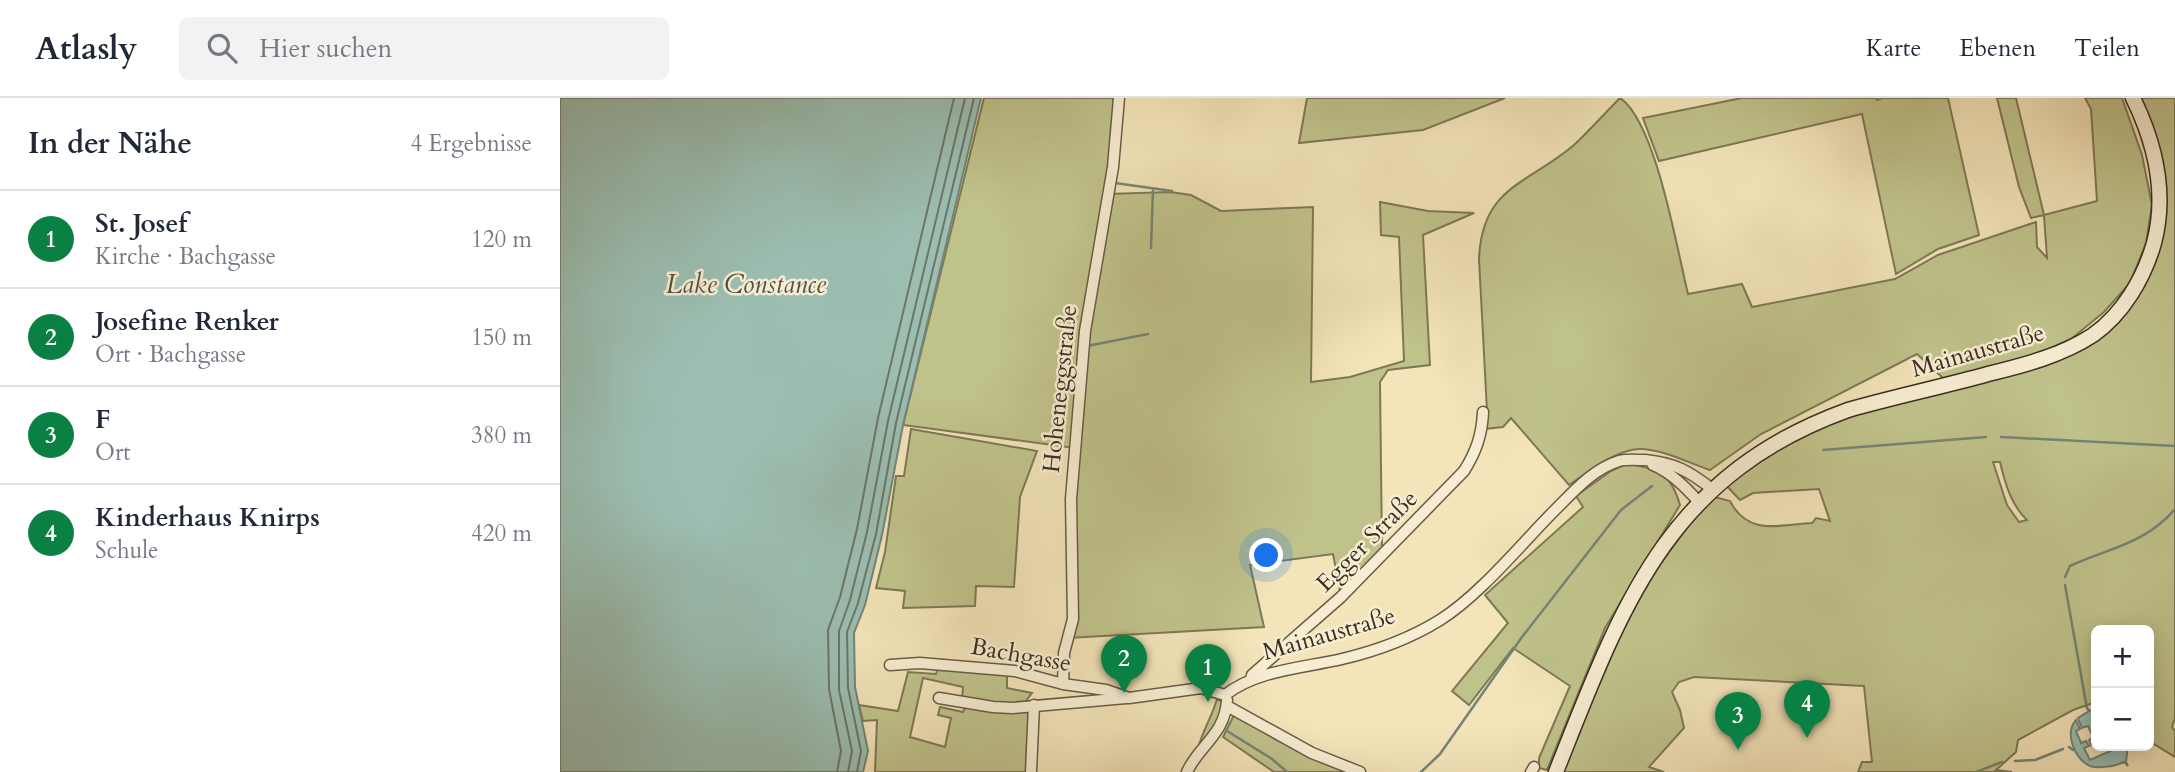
<!DOCTYPE html>
<html lang="de">
<head>
<meta charset="utf-8">
<style>
  :root { --surface:#fff; --page:#f2f2f3; --text:#1f2937; --muted:#747a83; --line:#e0e1e3; --accent:#0b8043 }
  body { margin:0; font-family:Cardo,serif; background:var(--page); color:var(--text) }
  .controls { position:absolute; right:21px; bottom:21px; display:grid; overflow:hidden; border-radius:10px; box-shadow:0 4px 18px #0003 }
  .controls button { width:63px; height:63px; display:grid; place-items:center; padding:0; border:0; border-bottom:2px solid var(--line); background:var(--surface); color:var(--text); font:35px sans-serif }
  .you { position:absolute; left:707px; top:458px; width:24px; height:24px; margin:-18px; border:5px solid #fff; border-radius:50%; background:#1a73e8; box-shadow:0 0 0 10px #1a73e833 }
  .badge { display:grid; place-items:center; width:46px; height:46px; border-radius:50%; background:var(--accent); color:#fff; font-size:23px; font-weight:700 }
  .pin { position:absolute; translate:-50% -58px; filter:drop-shadow(0 2px 4px #0008) }
  .pin::after { content:''; position:absolute; top:37px; width:24px; height:21px; background:inherit; clip-path:polygon(0 0,100% 0,50% 100%) }
  .list { margin:0; padding:0; list-style:none }
  h2 { display:flex; justify-content:space-between; align-items:center; height:91px; margin:0; padding:0 28px; font-size:30px }
  h2 small { font-size:23px; font-weight:400; color:var(--muted) }
  .list li { display:grid; grid-template-columns:46px 1fr auto; gap:21px; align-items:center; box-sizing:border-box; height:98px; padding:0 28px; border-top:2px solid var(--line) }
  .list b { display:block; font-size:26px; white-space:nowrap }
  .list p { margin:0; font-size:23px; white-space:nowrap; color:var(--muted) }
  .list em { font-size:23px; font-style:normal; color:var(--muted) }
  .icon { flex:none; width:38px; height:38px; fill:none; stroke:currentColor; stroke-width:2; stroke-linecap:round; stroke-linejoin:round }
  .map { position:relative; flex:none; width:1615px; height:674px; overflow:hidden }
  header { display:flex; align-items:center; gap:42px; box-sizing:border-box; height:98px; padding:0 35px; background:var(--surface); border-bottom:2px solid var(--line) }
  header strong { font-size:33px }
  nav { display:flex; gap:38px; margin-inline-start:auto; font-size:24px }
  .search { width:490px; height:63px; background:var(--page); display:flex; align-items:center; gap:18px; box-sizing:border-box; padding:0 24px; border-radius:10px; color:var(--muted); font-size:26px }
  main { display:flex }
  aside { flex:1; background:var(--surface) }
  .map>svg:first-child { display:block }
  .green { fill:#c0c28b; stroke:#7e7856; stroke-width:2; fill-rule:evenodd }
  .water { fill:#9bbeb1; stroke:#758477; stroke-width:2 }
  .lines { fill:none; stroke-linecap:round; stroke-linejoin:round }
  .shore { stroke:#6b7669; stroke-width:2 }
  .stream { stroke:#758477; stroke-width:2.5 }
  .street-casing { stroke:#695c47; stroke-width:13 }
  .secondary-casing { stroke:#3b2e21; stroke-width:17 }
  .street { stroke:#f7edd2; stroke-width:10 }
  .secondary { stroke:#f7edd2; stroke-width:14 }
  .labels { text-anchor:middle; dominant-baseline:central; stroke-width:5; stroke-linejoin:round; paint-order:stroke }
  .street-label { font-size:24px; fill:#3b2e21; stroke:#f7edd2 }
  .water-label { font-size:26px; font-style:italic; fill:#535245; stroke:#f7edd2 }
</style>
</head>
<body>
<header>
<strong>Atlasly</strong>
<div class="search"><svg class="icon" aria-label="search" viewBox="0 0 24 24"><circle cx="10" cy="10" r="6"/><path d="M15 15l6 6"/></svg>Hier suchen</div>
<nav><a>Karte</a><a>Ebenen</a><a>Teilen</a></nav>
</header>
<main>
<aside>
<h2>In der Nähe<small>4 Ergebnisse</small></h2>
<ul class="list">
<li><span class="badge">1</span><div><b>St. Josef</b><p>Kirche · Bachgasse</p></div><em>120 m</em></li>
<li><span class="badge">2</span><div><b>Josefine Renker</b><p>Ort · Bachgasse</p></div><em>150 m</em></li>
<li><span class="badge">3</span><div><b>F</b><p>Ort</p></div><em>380 m</em></li>
<li><span class="badge">4</span><div><b>Kinderhaus Knirps</b><p>Schule</p></div><em>420 m</em></li>
</ul>
</aside>
<div class="map">
<svg width="1615" height="674" viewBox="0 0 1615 674">
  <rect width="100%" height="100%" fill="#f3e4b9"/>
  <filter id="stains"><feTurbulence type="fractalNoise" baseFrequency=".00286" numOctaves="4"/><feColorMatrix values="0 0 0 0 .2 0 0 0 0 .09 0 0 0 0 .02 0 0 0 .5 -.17"/></filter>
  <radialGradient id="worn" r=".72"><stop offset=".6" stop-color="#630" stop-opacity="0"/><stop offset="1" stop-color="#630" stop-opacity=".3"/></radialGradient>
  <!-- green -->
  <path class="green" d="M424,0H559L548,96L610,94L631,97L661,113L753,109L751,284L790,279L844,263L839,139L821,137L820,104L868,113L914,115L863,137L870,267L828,272L820,284L822,450L780,493L773,456L690,467L704,529L508,540L515,350L343,327Z
    M747,0H945L863,32L739,45Z
    M1060,0C1096,24 1117,152 1128,196L1182,186L1192,209L1335,181L1378,157L1476,124L1477,149L1487,160L1484,117L1471,120L1459,89L1437,0H1456L1484,117L1537,103L1531,11L1525,0H1562L1582,57L1592,107L1586,145L1570,185L1544,214L1511,241L1468,260L1509,247L1567,208L1602,124L1579,0H1615V620L1612,629L1615,633V659L1589,643V532H1536V604L1513,612L1458,642L1456,654L1436,672L1452,674H1298L1302,664H1312L1304,588L1134,579L1119,584L1112,594L1120,612L1124,630L1089,669L1104,674H1002L1035,591L1084,488L1132,423L1155,399L1170,403C1188,438 1218,427 1252,425L1256,420L1270,423L1259,391L1193,395L1180,402L1162,383L1207,349L1384,281L1357,256L1201,336L1150,372C1129,365 1104,352 1082,351C1057,350 1029,374 1009,387L951,320L943,329L924,331L927,313L919,161C922,88 967,87 1014,47C1030,32 1045,15 1060,0ZM1433,364H1440C1445,385 1451,407 1467,422L1459,424L1447,407Z
    M1182,0H1316L1317,2L1322,0H1388L1419,137L1378,151L1336,176L1302,16L1099,63L1083,20Z
    M351,331L477,353L460,399L454,489L416,488L415,508L343,510L345,493L316,490L325,454L336,378H344Z
    M1068,365C1099,373 1110,373 1120,407L1045,530L987,672L979,670V660L1010,588L953,550L909,607L892,593L948,525L925,497L1023,409L1016,398L1051,373Z
    M378,569L447,577V590L472,595L465,604L436,606L402,600L403,589L363,580L350,639L385,649L391,620L378,617L380,609L403,614L406,608L470,612L466,674H315L317,622L303,623L299,607L338,613L348,574L376,576Z
    M657,601L663,604L660,624L638,651C642,633 652,619 657,601Z
    M675,615L717,642L794,674H714L663,639Z"/>
  <!-- water -->
  <path class="water" d="M0,0H421L343,327L322,437L305,507L294,535L295,589L308,653L303,674H0Z
    M1531,612L1536,615V644L1531,647L1529,642L1533,639L1528,628L1522,630L1518,620Z
    M1516,622L1520,631L1516,633L1521,645L1526,643L1529,648L1524,650L1530,662L1553,652L1552,648H1568L1566,664L1568,668L1564,664C1556,668 1539,671 1530,668C1515,661 1504,636 1516,622Z"/>
  <g class="lines">
    <!-- shore -->
    <path class="shore" d="M277,674L281,653L269,591L268,532L280,499L297,431L318,320L394,0
      M288,674L292,653L279,592V533L290,502L307,434L328,323L405,0
      M297,674L301,653L288,590L287,534L298,505L316,436L336,325L414,0"/>
    <!-- stream -->
    <path class="stream" d="M555,85L612,93
      M591,150L593,91
      M527,248L588,236
      M1441,339L1615,348
      M1263,352L1426,339
      M1505,479L1510,468C1549,450 1585,446 1615,411
      M1505,487L1526,605
      M1526,608L1529,613
      M667,633L712,661L727,674
      M1509,649L1513,652
      M1455,663L1475,662L1503,651
      M861,674L880,656L962,539L1061,412L1092,388
      M1416,674L1442,664"/>
    <defs>
      <path id="street" d="M1093,367C1112,375 1126,390 1139,404
        M330,567L360,565L455,573L503,586L546,592L569,600L641,590L665,597
        M691,581L692,577L781,499L904,373C916,354 922,337 923,314
        M503,586L504,555L513,521L511,401L525,233L553,69L559,0
        M665,597C697,572 743,570 782,561C816,553 851,540 880,522C920,497 962,445 996,411C1014,393 1033,371 1059,363C1067,361 1077,362 1085,362C1115,365 1129,373 1152,391
        M379,600L433,609L452,610L566,600
        M667,608L752,655L800,674
        M471,674L474,607
        M627,674C639,647 665,637 667,602
        M971,674L974,669"/>
      <path id="secondary" d="M996,674C1062,508 1106,378 1288,312C1334,299 1381,289 1428,276C1464,267 1501,258 1533,237C1563,216 1584,180 1594,145C1607,96 1595,45 1573,0"/>
    </defs>
    <!-- street casing -->
    <use href="#street" class="street-casing"/>
    <!-- secondary casing -->
    <use href="#secondary" class="secondary-casing"/>
    <!-- street -->
    <use href="#street" class="street"/>
    <!-- secondary -->
    <use href="#secondary" class="secondary"/>
  </g>
  <g class="labels">
    <!-- street labels -->
    <g class="street-label">
      <text transform="translate(1418 253) rotate(-16)">Mainaustraße</text>
      <text transform="translate(500 291) rotate(-84)">Hoheneggstraße</text>
      <text transform="translate(807 443) rotate(-45)">Egger Straße</text>
      <text transform="translate(769 536) rotate(-16)">Mainaustraße</text>
      <text transform="translate(461 557) rotate(10)">Bachgasse</text>
    </g>
    <!-- water labels -->
    <g class="water-label">
      <text x="186" y="186">Lake Constance</text>
    </g>
  </g>
  <rect width="100%" height="100%" filter="url(#stains)"/>
  <rect width="100%" height="100%" fill="url(#worn)"/>
</svg>
<div class="controls">
<button>+</button>
<button>−</button>
</div>
<div class="you"></div>
<div class="pin badge" style="left:648px;top:604px">1</div>
<div class="pin badge" style="left:564px;top:595px">2</div>
<div class="pin badge" style="left:1178px;top:652px">3</div>
<div class="pin badge" style="left:1247px;top:640px">4</div>
</div>
</main>
</body>
</html>
